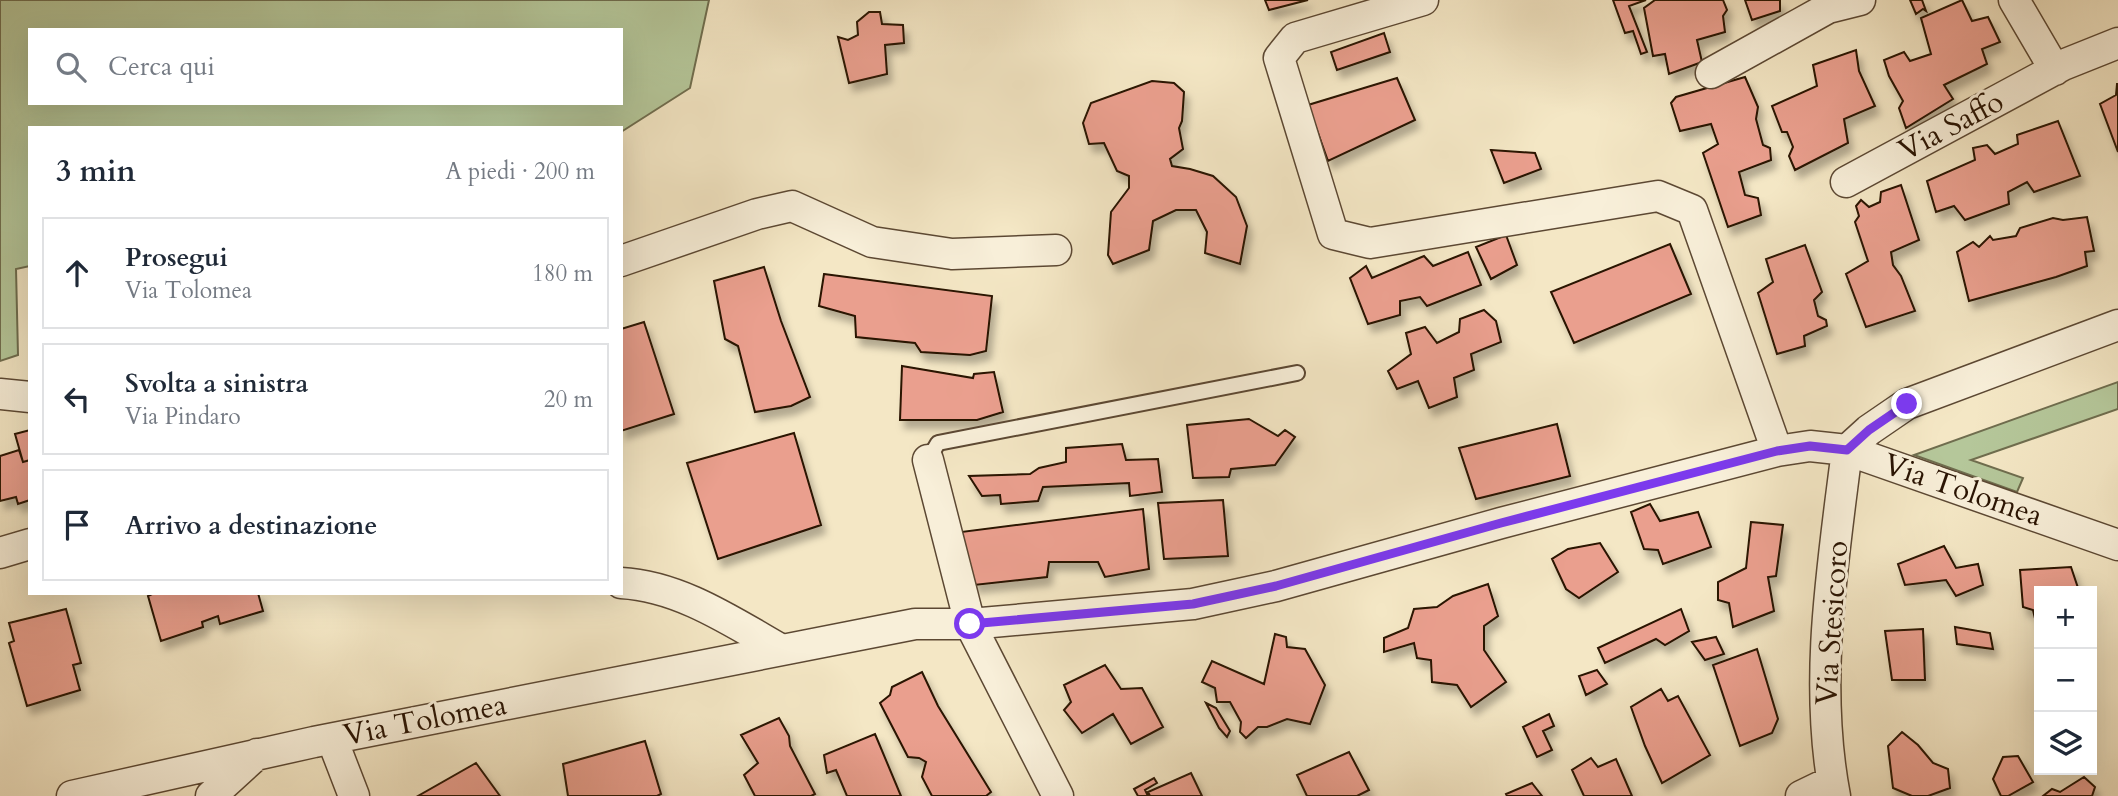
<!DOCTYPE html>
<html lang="it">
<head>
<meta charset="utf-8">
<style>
  :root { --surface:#fff; --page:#f6f6f7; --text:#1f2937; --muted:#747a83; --line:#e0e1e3 }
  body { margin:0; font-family:Cardo,serif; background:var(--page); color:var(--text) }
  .controls { position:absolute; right:21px; bottom:21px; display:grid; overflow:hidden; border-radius:0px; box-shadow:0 7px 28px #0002 }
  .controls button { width:63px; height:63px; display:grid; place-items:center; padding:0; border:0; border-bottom:2px solid var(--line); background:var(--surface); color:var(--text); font:35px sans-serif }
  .stop { position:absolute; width:21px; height:21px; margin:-16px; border:5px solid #7c3aed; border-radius:50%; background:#fff }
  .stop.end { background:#7c3aed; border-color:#fff; box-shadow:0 2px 7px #0008 }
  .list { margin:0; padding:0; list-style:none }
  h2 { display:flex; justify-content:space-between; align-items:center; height:91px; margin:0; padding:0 28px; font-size:30px }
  h2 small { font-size:23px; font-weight:400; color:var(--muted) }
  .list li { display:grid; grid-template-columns:46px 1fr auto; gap:21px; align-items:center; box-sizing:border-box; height:112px; margin:0 14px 14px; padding:0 14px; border:2px solid var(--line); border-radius:0px }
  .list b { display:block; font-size:26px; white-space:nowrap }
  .list p { margin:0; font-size:23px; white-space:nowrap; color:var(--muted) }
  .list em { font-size:23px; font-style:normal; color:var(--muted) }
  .icon { flex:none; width:38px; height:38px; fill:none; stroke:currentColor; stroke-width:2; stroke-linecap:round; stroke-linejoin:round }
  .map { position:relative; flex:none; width:2118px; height:796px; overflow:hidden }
  .search { position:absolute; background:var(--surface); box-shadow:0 7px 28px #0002; left:28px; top:28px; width:595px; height:77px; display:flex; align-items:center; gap:18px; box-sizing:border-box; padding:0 24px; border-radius:0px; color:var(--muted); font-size:26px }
  .panel { position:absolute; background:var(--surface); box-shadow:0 7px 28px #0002; left:28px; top:126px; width:595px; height:469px; border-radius:0px }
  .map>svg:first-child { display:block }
  .green { fill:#b5c79a; stroke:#6f6d4e; stroke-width:2; fill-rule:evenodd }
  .building { fill:#ea9f8e; stroke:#291302; stroke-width:2; filter:url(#shadow) }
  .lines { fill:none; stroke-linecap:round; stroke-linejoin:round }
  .service-casing { stroke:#5c4833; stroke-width:18 }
  .minor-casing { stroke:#5c4833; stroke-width:33 }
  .service { stroke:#f8efd9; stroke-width:14 }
  .minor { stroke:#f8efd9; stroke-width:30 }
  .route { stroke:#7c3aed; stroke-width:9 }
  .labels { text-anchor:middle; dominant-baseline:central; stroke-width:6; stroke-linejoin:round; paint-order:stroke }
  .street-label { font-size:30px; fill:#291302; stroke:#f8efd9 }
</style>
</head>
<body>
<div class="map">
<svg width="2118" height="796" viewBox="0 0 2118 796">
  <defs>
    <filter id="shadow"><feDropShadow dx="4.5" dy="8" stdDeviation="3.5" flood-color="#0004"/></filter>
  </defs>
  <rect width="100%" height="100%" fill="#f4e7c5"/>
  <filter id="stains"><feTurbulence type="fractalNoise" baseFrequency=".00286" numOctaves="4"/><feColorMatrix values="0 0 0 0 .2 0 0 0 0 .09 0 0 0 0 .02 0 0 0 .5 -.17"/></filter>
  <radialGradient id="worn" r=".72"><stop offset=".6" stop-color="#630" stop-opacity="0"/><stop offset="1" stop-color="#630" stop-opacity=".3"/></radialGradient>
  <!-- green -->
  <path class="green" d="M0,0H709L690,88L621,132V128H30V266L16,269L18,355L0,361ZM30,30H621V103H30Z
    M2118,382V409L1971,460L2023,478L2017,492L1914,455Z"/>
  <!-- building -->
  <path class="building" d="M1265,0H1308L1269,10Z
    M1613,0H1646L1629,6L1647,52L1641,54L1633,31L1625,33Z
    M1655,0H1723L1727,10L1723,16L1725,32L1697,40L1702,62L1669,74L1665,54L1653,56L1644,8Z
    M1745,0H1780V11L1752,20Z
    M1910,0H1922L1926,11L1923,9L1916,14Z
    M1962,0L1972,21L1988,17L2000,42L1982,49L1987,64L1944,85L1953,99L1906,128L1899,108L1903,101L1889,76L1884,60L1904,52L1910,61L1931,54L1921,18Z
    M869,12H880L882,24L903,25L904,43L885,45L887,74L849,83L838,37L848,40L858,35L857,22Z
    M1384,33L1390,52L1337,70L1331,52Z
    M1856,50L1859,71L1875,106L1844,119L1848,143L1795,170L1789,156L1793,147L1787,132H1782L1772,106L1817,86L1813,65Z
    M1745,77L1758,107L1756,119L1763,145L1770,148L1771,160L1739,172L1745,195L1758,198L1761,215L1728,227L1703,153L1718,144L1711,124L1680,131L1671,103L1676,97Z
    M1397,78L1415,120L1328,161L1308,105Z
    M1152,81L1174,83L1184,92L1182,121L1179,128L1183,149L1170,159L1172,166L1190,169L1213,176L1236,197L1247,226L1240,264L1205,253L1207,232L1196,210H1176L1153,221L1149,250L1113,264L1108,255L1111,212L1129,188V176L1117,171L1104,143L1089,144L1083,123L1091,103Z
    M2117,84H2118V152L2100,104L2116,95Z
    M2058,121L2080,176L2034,192L2027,182L2008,192L2009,204L1965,220L1954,206L1936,212L1927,181L1975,160L1973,148L1987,145L1995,154L2018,144L2017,135Z
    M1491,150L1535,153L1541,169L1504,183Z
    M1901,185L1919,240L1891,252L1893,265L1901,276L1915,311L1866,327L1846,274L1868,261L1855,222L1859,216L1856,206L1861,200L1869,207L1880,202L1881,192Z
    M2087,217L2094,251L2085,252L2087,266L2056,277L1969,301L1957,252L1973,242L1979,247L1990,236L1993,240L2016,236L2020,228L2053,218L2063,220Z
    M1506,235L1517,265L1491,279L1476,247Z
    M1670,244L1691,294L1574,343L1551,292Z
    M1805,245L1822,292L1814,300L1818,316L1826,320L1827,326L1804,336L1805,346L1777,354L1758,293L1773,282L1766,259Z
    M1468,252L1481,285L1427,306L1420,297L1400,301V315L1368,324L1350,278L1366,266L1372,278L1424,256L1433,266Z
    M764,267L781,321L810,397L791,406L755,412L738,346L725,339L714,281Z
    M824,274L992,296L986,351L970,355L921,352L915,343L856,337L855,316L819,306Z
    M1484,310L1496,321L1501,342L1471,354L1474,370L1454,378L1457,397L1429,408L1418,381L1397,389L1388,371L1411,354L1406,333L1425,327L1437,343L1459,332L1460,319Z
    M644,322L674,414L621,431V329Z
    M902,366L973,378L974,374L994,372L1003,412L977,420H900Z
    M1249,419L1278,436L1285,430L1295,437L1275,465L1231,469L1229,477L1193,478L1187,425Z
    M1557,424L1570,476L1476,499L1459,448Z
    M30,430V460L23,462L15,434Z
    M794,433L821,525L718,559L687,463Z
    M1122,444L1126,460L1158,459L1162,492L1130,496L1129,483L1043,487L1038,501L1001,504L1000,495L982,496L969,476L1030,474L1039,468L1066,462V448Z
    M19,450L23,462L30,460V500L18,504L16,497L0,501V456Z
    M1223,500L1228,556L1164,559L1158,503Z
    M1650,504L1660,521L1698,512L1711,547L1663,564L1658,550L1644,549L1631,512Z
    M1143,509L1149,569L1105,577L1098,562H1049L1047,577L974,585L961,532Z
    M1751,522L1783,525L1776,576L1768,577L1774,611L1733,627L1729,603L1718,600V582L1746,568Z
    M1600,543L1618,572L1579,598L1566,589L1552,559L1568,549Z
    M1944,546L1956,568L1978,564L1983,585L1956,596L1946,580L1905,585L1898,564Z
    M2071,567L2079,591H2039L2038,631L2033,610L2023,607L2020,570Z
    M1488,584L1498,616L1484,626V650L1506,682L1471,707L1457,685L1432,682L1431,660L1417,658L1414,643L1384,652V638L1408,628L1414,609L1437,607L1453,596Z
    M258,593L263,611L220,624L218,616L202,622L203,627L161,641L148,596L154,593Z
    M66,609L81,663L73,665L80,690L27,706L9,643L14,641L9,623Z
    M1681,609L1689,631L1665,645L1656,639L1605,663L1598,648Z
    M1955,627L1990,633L1993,649L1957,644Z
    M1923,629L1925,680H1892L1885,631Z
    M1275,634L1286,637L1287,647L1305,649L1325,685L1310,724L1287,719L1267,727H1258L1246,738L1240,732L1241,722L1230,702H1217L1215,688L1202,682L1212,661L1264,684Z
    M1716,637L1724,654L1705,660L1692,642Z
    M1757,649L1778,719L1772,733L1740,746L1713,665Z
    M1105,665L1121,689L1142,688L1163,727L1131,744L1113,714L1082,733L1064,710L1071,702L1064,685Z
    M1597,670L1607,684L1586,695L1579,676Z
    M922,672L938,706L991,792L986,796H932L922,777L926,762L919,758L908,757L880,703L890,695L892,687Z
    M1661,689L1668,701L1678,696L1710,755L1662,783L1645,746L1631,707Z
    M1206,703L1216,708L1230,731L1227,737L1219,728Z
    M1549,714L1554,726L1543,731L1552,750L1537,757L1523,727Z
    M779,718L789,736L790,746L815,794L811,796H755L744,775L758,763L741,735Z
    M1902,732L1918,745L1933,763L1948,769L1950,788L1928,796H1912L1893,788L1888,746Z
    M875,734L901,796H847L836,770L827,773L824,755Z
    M645,741L661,794L657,796H568L563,764Z
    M1349,752L1369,790L1357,796H1307L1297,775Z
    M2018,756L2033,782L2008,796H2001L1993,779L2003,757Z
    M1591,758L1598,767L1616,759L1632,796H1584L1572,770Z
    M476,763L500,796H418Z
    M1191,773L1202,796H1150L1148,792Z
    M2084,777L2095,787L2092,796H2043L2052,789L2060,792Z
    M1154,778L1157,783L1145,790L1148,796H1138L1134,789Z
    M1532,783L1542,796H1507L1506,794Z"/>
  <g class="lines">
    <defs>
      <path id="service" d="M928,460L938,443L1297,373"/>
      <path id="minor" d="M1423,0L1295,38L1279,58L1333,234L1370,243L1658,196L1692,210L1777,451
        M2014,0L2055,70
        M1711,73L1828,8L1860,0
        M1846,182L2063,65L2118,43
        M621,261L757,214L792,206L872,242L952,254L1056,250
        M0,394L30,397
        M1847,450L1869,430L1907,404L2118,325
        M928,460L970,624L1058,796
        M0,553L30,544
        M621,583C679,586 731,621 780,649
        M332,739L354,796
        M72,796L314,742L915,624H970L1193,604L1276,586L1501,523L1777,451L1810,446L1847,450L2118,545
        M211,796L257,754
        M1801,796L1832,781
        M1835,796C1813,682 1833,563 1847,450"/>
    </defs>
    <!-- service casing -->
    <use href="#service" class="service-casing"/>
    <!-- minor casing -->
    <use href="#minor" class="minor-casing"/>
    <!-- service -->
    <use href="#service" class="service"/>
    <!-- minor -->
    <use href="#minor" class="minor"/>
  </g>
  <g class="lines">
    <!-- route -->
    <path class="route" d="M970,624L1193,604L1276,586L1501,523L1777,451L1810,446L1847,450L1869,430L1907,404"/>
  </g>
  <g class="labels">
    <!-- street labels -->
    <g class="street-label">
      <text transform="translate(1951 126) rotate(-28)">Via Saffo</text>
      <text transform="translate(1963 490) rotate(19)">Via Tolomea</text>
      <text transform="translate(1832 623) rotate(-86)">Via Stesicoro</text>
      <text transform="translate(425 720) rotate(-11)">Via Tolomea</text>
    </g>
  </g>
  <rect width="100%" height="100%" filter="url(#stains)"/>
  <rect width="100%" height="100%" fill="url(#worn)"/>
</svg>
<div class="controls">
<button>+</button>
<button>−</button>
<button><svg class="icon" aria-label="layers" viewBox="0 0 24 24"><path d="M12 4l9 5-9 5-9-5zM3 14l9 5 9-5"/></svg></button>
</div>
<div class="stop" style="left:970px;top:624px"></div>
<div class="stop end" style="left:1907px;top:404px"></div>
<div class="search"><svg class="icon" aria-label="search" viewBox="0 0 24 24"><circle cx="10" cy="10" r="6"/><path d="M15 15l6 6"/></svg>Cerca qui</div>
<section class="panel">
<h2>3 min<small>A piedi · 200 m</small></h2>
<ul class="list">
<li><svg class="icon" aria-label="ahead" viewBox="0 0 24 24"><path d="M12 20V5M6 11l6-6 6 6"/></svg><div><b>Prosegui</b><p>Via Tolomea</p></div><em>180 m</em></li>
<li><svg class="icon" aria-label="left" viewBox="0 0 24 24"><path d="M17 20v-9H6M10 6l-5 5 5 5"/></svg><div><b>Svolta a sinistra</b><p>Via Pindaro</p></div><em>20 m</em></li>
<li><svg class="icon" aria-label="arrive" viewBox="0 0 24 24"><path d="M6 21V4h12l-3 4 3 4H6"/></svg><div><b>Arrivo a destinazione</b></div></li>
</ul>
</section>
</div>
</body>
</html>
